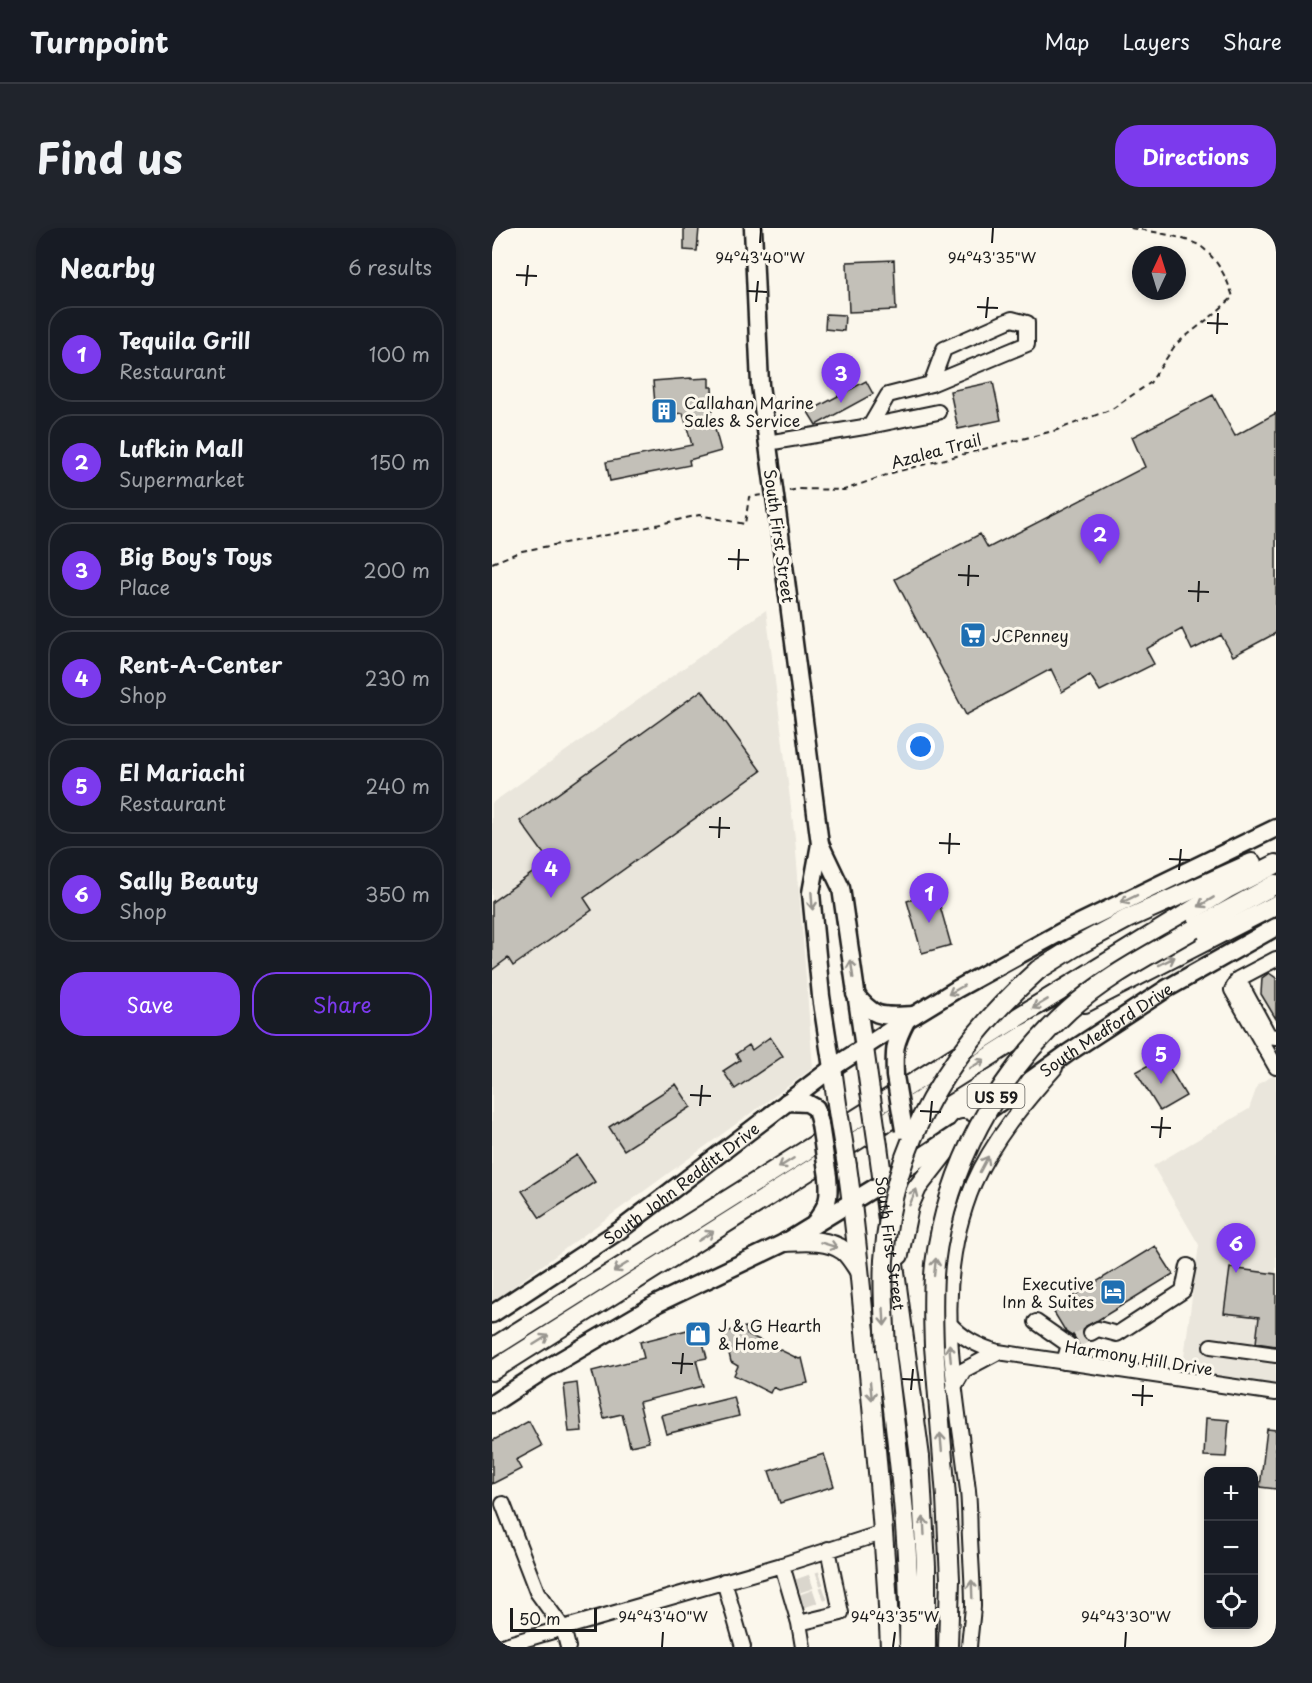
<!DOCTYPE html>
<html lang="en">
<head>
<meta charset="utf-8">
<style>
  :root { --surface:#171b24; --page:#20242c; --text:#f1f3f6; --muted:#9ea1a6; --line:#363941; --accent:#7c3aed }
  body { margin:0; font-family:"Playpen Sans",sans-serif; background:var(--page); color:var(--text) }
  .controls { position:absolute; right:18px; bottom:18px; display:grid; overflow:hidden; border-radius:12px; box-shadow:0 3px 9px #0003 }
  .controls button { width:54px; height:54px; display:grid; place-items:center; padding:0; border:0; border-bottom:2px solid var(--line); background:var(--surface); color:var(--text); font:30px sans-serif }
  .compass { position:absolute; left:640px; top:18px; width:54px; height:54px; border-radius:50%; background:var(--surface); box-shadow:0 3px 9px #0003; rotate:4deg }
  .scale { position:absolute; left:18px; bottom:15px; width:87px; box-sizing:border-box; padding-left:6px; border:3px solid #1c1c1c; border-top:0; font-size:16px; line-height:21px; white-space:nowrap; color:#1c1c1c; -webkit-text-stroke:4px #fbf7ec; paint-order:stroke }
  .you { position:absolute; left:429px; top:519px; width:21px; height:21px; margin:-15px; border:4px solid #fff; border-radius:50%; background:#1a73e8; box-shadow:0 0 0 9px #1a73e833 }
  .badge { display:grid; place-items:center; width:39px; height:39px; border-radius:50%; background:var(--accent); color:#fff; font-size:20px; font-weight:700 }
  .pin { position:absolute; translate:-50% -50px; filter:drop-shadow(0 2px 3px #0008) }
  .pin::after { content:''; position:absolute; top:32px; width:21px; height:18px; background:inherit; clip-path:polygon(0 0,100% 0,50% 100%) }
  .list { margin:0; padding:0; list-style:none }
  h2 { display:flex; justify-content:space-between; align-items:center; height:78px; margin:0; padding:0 24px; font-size:26px }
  h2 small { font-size:20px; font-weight:400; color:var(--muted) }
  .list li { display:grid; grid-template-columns:39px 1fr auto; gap:18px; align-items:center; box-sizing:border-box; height:96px; margin:0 12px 12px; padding:0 12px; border:2px solid var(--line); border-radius:24px }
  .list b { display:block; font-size:22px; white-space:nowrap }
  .list p { margin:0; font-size:20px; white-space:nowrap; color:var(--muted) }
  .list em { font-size:20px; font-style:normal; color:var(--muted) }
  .actions { display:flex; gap:12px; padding:18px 24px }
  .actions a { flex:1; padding:14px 0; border:2px solid var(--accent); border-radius:24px; text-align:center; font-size:21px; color:var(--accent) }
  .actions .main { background:var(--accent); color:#fff }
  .icon { flex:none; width:33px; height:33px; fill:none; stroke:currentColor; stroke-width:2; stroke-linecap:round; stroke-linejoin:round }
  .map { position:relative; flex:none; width:784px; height:1419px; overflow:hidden; border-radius:24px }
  header { display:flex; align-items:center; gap:36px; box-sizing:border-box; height:84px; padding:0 30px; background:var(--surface); border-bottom:2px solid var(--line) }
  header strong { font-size:28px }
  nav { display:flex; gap:33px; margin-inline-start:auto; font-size:21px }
  .intro { display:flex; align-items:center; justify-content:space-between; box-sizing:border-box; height:144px; padding:0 36px }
  h1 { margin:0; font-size:42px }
  .button { padding:15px 27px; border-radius:24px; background:var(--accent); color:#fff; font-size:21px; font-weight:700 }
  main { display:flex; gap:36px; padding:0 36px }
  aside { flex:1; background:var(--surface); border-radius:24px; box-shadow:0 3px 9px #0003 }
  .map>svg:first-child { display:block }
  .built { fill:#eae6dc }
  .building { fill:#c3c0b8; stroke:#1c1c1c; stroke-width:1.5 }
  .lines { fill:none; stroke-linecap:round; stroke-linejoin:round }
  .minor-tunnel { stroke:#dad6cd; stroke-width:14; stroke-dasharray:14 7; stroke-linecap:butt }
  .minor-casing { stroke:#1c1c1c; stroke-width:18 }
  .major-casing { stroke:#1c1c1c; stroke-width:21 }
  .highway-casing { stroke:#1c1c1c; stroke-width:22 }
  .path { stroke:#1c1c1c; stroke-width:2; stroke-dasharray:6 4.5; stroke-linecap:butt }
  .minor { stroke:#fbf7ec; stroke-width:14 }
  .major { stroke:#fbf7ec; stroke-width:16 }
  .highway { stroke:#fbf7ec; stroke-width:18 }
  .major-bridge-casing { stroke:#1c1c1c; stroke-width:21; stroke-linecap:butt }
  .highway-bridge-casing { stroke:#1c1c1c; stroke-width:22; stroke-linecap:butt }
  .major-bridge { stroke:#fbf7ec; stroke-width:16 }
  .highway-bridge { stroke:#fbf7ec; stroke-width:18 }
  .oneway { stroke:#97948e }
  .ticks { fill:none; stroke:#1c1c1c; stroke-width:2 }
  .labels { text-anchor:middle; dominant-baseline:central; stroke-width:6; stroke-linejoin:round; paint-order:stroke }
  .shield { fill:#fbf7ec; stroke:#5f5e5a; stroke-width:1.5 }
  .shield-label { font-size:15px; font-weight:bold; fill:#1c1c1c }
  .poi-label { font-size:16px; fill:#1c1c1c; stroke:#fbf7ec; text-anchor:start }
  .street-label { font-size:16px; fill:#1c1c1c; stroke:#fbf7ec }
  .ticks-label { font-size:15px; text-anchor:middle; fill:#1c1c1c; stroke:#fbf7ec; stroke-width:6; stroke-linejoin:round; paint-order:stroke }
</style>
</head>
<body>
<header>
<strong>Turnpoint</strong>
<nav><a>Map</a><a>Layers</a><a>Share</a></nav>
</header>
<div class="intro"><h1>Find us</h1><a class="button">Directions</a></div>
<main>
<aside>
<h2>Nearby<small>6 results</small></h2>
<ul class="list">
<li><span class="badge">1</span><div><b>Tequila Grill</b><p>Restaurant</p></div><em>100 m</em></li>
<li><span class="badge">2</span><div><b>Lufkin Mall</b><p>Supermarket</p></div><em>150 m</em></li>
<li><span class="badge">3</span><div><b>Big Boy's Toys</b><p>Place</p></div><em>200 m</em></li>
<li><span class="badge">4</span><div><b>Rent-A-Center</b><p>Shop</p></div><em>230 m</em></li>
<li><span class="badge">5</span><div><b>El Mariachi</b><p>Restaurant</p></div><em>240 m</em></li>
<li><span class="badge">6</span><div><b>Sally Beauty</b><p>Shop</p></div><em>350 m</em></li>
</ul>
<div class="actions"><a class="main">Save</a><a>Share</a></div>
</aside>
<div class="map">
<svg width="784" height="1419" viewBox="0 0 784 1419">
  <rect width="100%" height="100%" fill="#fbf7ec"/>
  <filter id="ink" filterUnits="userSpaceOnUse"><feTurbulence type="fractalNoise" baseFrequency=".0167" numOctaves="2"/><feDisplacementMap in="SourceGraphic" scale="12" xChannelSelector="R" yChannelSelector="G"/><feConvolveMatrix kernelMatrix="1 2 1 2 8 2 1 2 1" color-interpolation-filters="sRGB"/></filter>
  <g filter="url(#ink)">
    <!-- built -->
    <path class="built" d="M274,382L303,610L321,840L0,1074V575Z
      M784,846V1156L690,1144L707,1017L661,938L757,881L766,856Z"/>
    <!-- building -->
    <path class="building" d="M192,0H207L205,23L192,22Z
      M402,32L404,82L357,84L355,34Z
      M334,86L353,87L352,103L333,101Z
      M199,150V151L217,150V159H220L221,183H218L229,223L197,232L198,237L118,253L114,234L200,217L191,185L164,188L161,153Z
      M374,153L381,166L324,197L316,184Z
      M501,154L509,192L466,201L458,163Z
      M721,167L743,208L784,185V405L741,428L729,407L700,422L690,401L654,421L662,436L608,463L598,447L570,464L559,441L474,487L403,351L488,306L496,320L653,239L640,209Z
      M210,462L269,543L92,670L100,682L21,738L16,730L0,742V674L57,633L28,593Z
      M444,664L459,717L430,725L415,673Z
      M777,745L784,750V791L769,766L770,750Z
      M278,809L291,828L243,861L231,843L248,832L244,826L257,817L260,822Z
      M671,829L694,868L668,883L644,844Z
      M184,856L199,879L132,922L117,899Z
      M85,927L103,954L48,990L30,963Z
      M663,1018L681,1046L606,1092L594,1098L590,1106L595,1113L588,1117L581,1107L580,1108L574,1104L560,1081Z
      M738,1040L784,1046V1118L764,1115L767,1089L732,1085Z
      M207,1099L215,1130L204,1132L211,1158L147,1174L157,1214L138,1218L130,1186L112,1190L100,1143L152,1130L148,1114Z
      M254,1099L255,1106L307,1131L310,1130L316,1155L287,1162L281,1159L278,1165L242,1147L246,1138L239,1134L232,1104Z
      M85,1155L90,1203L77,1204L72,1157Z
      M242,1169L247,1188L174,1206L169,1187Z
      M714,1190L737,1192L734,1229L712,1228Z
      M37,1193L50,1218L24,1232L29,1241L0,1256V1213Z
      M775,1201L784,1202V1261L768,1259Z
      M332,1226L342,1258L288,1275L277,1243Z"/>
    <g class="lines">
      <!-- minor-tunnel -->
      <path class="minor-tunnel" d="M585,1112L599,1105
        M306,1358L329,1350
        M310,1373L333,1365"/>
      <defs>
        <path id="minor" d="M378,198L446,184
          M275,215L378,198L396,167L439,156L535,116V95L520,91L452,121L439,156
          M784,731L746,751L777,808L784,809
          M746,751L740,762L784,839
          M544,1094L577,1117L572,1134
          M457,1095C471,1111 486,1118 506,1124L784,1165
          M599,1105L606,1101L625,1106L691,1063L696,1038
          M719,1118L784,1127
          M462,1159L472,1142L506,1124
          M11,1276L45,1364L71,1400L290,1337
          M232,1353L251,1419
          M307,1395L349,1385L336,1321
          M7,1419L71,1400L76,1419
          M311,1419L307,1395L290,1337L390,1305
          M477,1419C478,1406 480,1392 481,1378C481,1356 479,1333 478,1310C477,1292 478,1273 475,1255C463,1151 439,1057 482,955C501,912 532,875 563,840"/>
        <g id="major">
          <path d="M261,0L268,157L278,232"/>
          <path d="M285,283L328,616L319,665L329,768L340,840"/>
          <path d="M328,616L349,660L372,820"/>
          <path d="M363,766C383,792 391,788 422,787"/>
          <path d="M403,848C402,822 402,816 414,793"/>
          <path d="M295,874L315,875L324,880L328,896"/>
          <path id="s1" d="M497,882L576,825L674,761L784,699"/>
          <path d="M324,993C336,976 338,971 336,949"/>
          <path id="s2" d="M0,1086L128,1002L340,840L414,792L465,761L569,704L784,600"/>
          <path d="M0,1176L52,1142L166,1075L294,1014L392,954L464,906"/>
        </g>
        <g id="highway">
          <path d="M702,701L784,656"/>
          <path d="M546,742L583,719L635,691L760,635"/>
          <path d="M593,775L784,677"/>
          <path d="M372,820L378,863"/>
          <path d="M340,840L346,883"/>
          <path id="s3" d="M386,918L428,1229L434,1338V1419"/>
          <path d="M355,938C364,1000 369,1061 375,1124C384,1222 394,1320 398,1419"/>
          <path d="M294,1014C313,1013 336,1011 352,1023C358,1028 363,1037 367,1043"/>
          <path d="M407,1027L417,978L425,960L471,901"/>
          <path d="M442,1118L454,1269L458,1351L456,1419"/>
          <path d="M0,1120L526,789L735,661L784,636"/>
          <path d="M394,1123C406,1222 419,1320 417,1419"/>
          <path d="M0,1143L530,808L568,788"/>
        </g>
      </defs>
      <!-- minor casing -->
      <use href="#minor" class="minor-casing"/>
      <!-- major casing -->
      <use href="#major" class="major-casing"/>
      <!-- highway casing -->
      <use href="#highway" class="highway-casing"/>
      <!-- path -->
      <path class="path" d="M297,263L307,261L352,262L403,244L565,202L620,181L658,155L684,116L721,87L741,69C735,50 726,33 711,20C700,10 654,2 638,0
        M0,335L30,323L147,301L207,287L253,296L257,269L270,267"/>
      <!-- minor -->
      <use href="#minor" class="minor"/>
      <!-- major -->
      <use href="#major" class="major"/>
      <!-- highway -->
      <use href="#highway" class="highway"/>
      <defs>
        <path id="major-bridge" d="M278,232L285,283
          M403,848L412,902
          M328,896L336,949"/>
        <path id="highway-bridge" d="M378,863L386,918
          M346,883L355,938
          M442,1118C441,1091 440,1063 443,1036C455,940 504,848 576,783C613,749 659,726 702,701
          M394,1123C393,1093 390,1062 392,1032C400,912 458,821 546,742"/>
      </defs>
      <!-- major-bridge casing -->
      <use href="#major-bridge" class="major-bridge-casing"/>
      <!-- highway-bridge casing -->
      <use href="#highway-bridge" class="highway-bridge-casing"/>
      <!-- major-bridge -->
      <use href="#major-bridge" class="major-bridge"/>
      <!-- highway-bridge -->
      <use href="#highway-bridge" class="highway-bridge"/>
    </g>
    <!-- one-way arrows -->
    <defs><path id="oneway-shaft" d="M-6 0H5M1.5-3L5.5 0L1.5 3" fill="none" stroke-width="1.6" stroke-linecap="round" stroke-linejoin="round" transform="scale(1.5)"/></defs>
    <g class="oneway">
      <use href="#oneway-shaft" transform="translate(637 671) rotate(154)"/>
      <use href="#oneway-shaft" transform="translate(320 673) rotate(86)"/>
      <use href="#oneway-shaft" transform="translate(714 674) rotate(149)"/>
      <use href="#oneway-shaft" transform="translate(675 733) rotate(-27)"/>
      <use href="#oneway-shaft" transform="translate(360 741) rotate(-98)"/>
      <use href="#oneway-shaft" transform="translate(464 762) rotate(150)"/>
      <use href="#oneway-shaft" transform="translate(548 776) rotate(149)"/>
      <use href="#oneway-shaft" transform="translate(485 836) rotate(-32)"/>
      <use href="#oneway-shaft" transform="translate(294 935) rotate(148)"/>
      <use href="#oneway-shaft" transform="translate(492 936) rotate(-62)"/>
      <use href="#oneway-shaft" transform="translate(421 969) rotate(-67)"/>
      <use href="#oneway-shaft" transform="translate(214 1008) rotate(-32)"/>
      <use href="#oneway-shaft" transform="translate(337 1017) rotate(17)"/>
      <use href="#oneway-shaft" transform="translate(129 1039) rotate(148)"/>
      <use href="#oneway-shaft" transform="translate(443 1039) rotate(-84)"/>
      <use href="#oneway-shaft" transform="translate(392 1089) rotate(87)"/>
      <use href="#oneway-shaft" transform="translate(49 1112) rotate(-32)"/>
      <use href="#oneway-shaft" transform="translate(458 1125) rotate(-95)"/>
      <use href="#oneway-shaft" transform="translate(379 1163) rotate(84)"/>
      <use href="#oneway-shaft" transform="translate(449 1214) rotate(-95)"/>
      <use href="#oneway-shaft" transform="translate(432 1298) rotate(-93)"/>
      <use href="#oneway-shaft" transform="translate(480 1361) rotate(-92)"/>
    </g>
  </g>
  <!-- ticks -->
  <path class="ticks" d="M268,15L269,0M500,15L501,0M24,47L45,48M34,58L36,37M255,63L275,64M264,74L266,53M485,79L506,80M494,90L496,69M715,95L736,96M725,106L726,85M236,331L257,332M246,342L247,321M466,347L487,348M476,358L477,337M696,363L717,364M706,374L707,353M217,599L238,600M227,610L228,589M447,615L468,616M457,626L458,605M677,631L698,632M687,642L689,621M198,867L219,868M208,878L210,857M428,883L449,884M438,894L440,873M659,899L679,900M668,910L670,889M180,1135L201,1136M189,1146L191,1125M410,1151L431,1152M419,1162L421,1141M640,1167L661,1168M650,1178L651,1157M170,1419L171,1404M401,1419L403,1404M633,1419L634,1404"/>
  <!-- icons -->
  <defs>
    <symbol id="building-square" viewBox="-11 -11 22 22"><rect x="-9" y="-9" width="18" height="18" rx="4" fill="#1f6fb2" stroke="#fbf7ec"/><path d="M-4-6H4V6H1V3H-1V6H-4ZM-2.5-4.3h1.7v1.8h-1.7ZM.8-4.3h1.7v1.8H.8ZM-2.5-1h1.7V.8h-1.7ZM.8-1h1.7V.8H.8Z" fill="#fff"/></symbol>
    <symbol id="supermarket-square" viewBox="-11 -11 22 22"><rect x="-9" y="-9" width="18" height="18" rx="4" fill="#1f6fb2" stroke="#fbf7ec"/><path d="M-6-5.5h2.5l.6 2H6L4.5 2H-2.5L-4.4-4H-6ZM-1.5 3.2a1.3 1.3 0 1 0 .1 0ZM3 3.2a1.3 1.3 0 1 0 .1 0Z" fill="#fff"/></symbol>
    <symbol id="hotel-square" viewBox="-11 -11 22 22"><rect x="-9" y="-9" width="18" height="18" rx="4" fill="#1f6fb2" stroke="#fbf7ec"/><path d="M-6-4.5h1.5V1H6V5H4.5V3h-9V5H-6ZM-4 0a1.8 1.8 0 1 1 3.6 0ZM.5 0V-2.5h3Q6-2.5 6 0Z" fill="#fff"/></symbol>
    <symbol id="shop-square" viewBox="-11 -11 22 22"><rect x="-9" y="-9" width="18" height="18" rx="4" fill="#1f6fb2" stroke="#fbf7ec"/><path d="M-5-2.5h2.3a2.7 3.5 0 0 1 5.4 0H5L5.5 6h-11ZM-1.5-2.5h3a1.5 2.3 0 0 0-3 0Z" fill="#fff"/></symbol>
  </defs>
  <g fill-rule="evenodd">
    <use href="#building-square" x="157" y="168" width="30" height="30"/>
    <use href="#supermarket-square" x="466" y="392" width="30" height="30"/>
    <use href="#hotel-square" x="606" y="1049" width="30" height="30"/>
    <use href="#shop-square" x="191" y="1091" width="30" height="30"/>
  </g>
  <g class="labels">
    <!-- shield labels -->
    <rect class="shield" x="475.5" y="856" width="57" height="24" rx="4.5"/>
    <g class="shield-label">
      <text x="504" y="868">US 59</text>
    </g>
    <!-- poi labels -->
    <g class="poi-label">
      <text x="192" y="174">Callahan Marine<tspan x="192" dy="18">Sales &amp; Service</tspan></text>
      <text x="500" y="407">JCPenney</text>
      <text x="602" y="1055" text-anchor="end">Executive<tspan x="602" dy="18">Inn &amp; Suites</tspan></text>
      <text x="226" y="1097">J &amp; G Hearth<tspan x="226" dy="18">&amp; Home</tspan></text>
    </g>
    <!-- street labels -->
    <g class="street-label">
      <text transform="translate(444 222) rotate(-15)">Azalea Trail</text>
      <text transform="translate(288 308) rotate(82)">South First Street</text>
      <text stroke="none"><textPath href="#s1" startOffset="142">South Medford Drive</textPath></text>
      <text stroke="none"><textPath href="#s2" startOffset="230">South John Redditt Drive</textPath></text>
      <text stroke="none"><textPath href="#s3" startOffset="98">South First Street</textPath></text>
      <text transform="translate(647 1129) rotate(9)">Harmony Hill Drive</text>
    </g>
  </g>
  <g class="ticks-label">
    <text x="268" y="35">94°43'40"W</text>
    <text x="500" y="35">94°43'35"W</text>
    <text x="171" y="1394">94°43'40"W</text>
    <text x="403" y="1394">94°43'35"W</text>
    <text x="634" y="1394">94°43'30"W</text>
  </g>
</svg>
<div class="controls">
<button>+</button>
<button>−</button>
<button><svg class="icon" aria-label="locate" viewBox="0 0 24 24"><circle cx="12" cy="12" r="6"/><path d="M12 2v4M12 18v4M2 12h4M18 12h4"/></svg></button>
</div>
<svg class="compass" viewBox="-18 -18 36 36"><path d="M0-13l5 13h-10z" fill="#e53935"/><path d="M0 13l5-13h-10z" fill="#9ea1a6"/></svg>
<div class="scale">50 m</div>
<div class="you"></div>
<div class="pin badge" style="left:437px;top:695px">1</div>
<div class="pin badge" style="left:608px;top:336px">2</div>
<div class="pin badge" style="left:349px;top:175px">3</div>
<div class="pin badge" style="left:59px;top:670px">4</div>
<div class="pin badge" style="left:669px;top:856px">5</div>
<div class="pin badge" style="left:744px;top:1045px">6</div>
</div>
</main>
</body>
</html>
